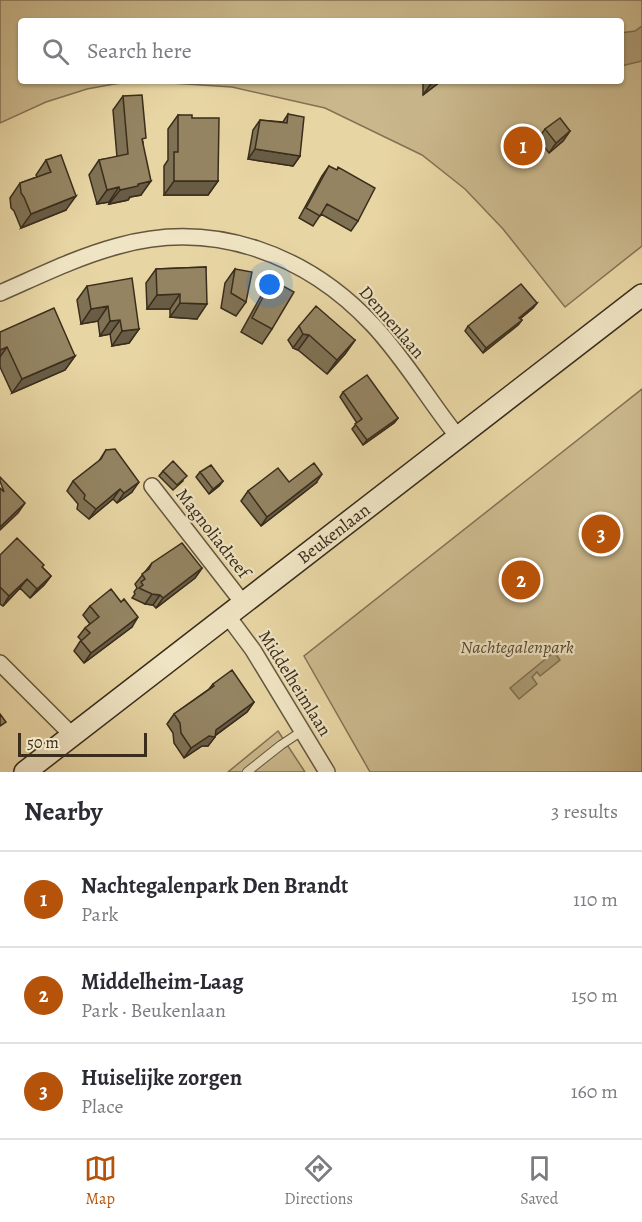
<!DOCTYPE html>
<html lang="en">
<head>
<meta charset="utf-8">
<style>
  :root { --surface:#fff; --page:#f2f2f3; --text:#2b2b33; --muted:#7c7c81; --line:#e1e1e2; --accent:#b45309 }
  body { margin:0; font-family:Alegreya,serif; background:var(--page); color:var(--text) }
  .scale { position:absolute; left:18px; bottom:15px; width:129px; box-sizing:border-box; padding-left:6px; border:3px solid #3a2d1c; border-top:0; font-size:16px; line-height:21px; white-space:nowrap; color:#3a2d1c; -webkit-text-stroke:4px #efe4c3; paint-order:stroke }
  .you { position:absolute; left:270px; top:285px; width:21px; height:21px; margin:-15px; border:4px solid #fff; border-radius:50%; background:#1a73e8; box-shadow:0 0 0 9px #1a73e833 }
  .badge { display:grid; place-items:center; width:39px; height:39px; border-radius:50%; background:var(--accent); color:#fff; font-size:20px; font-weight:700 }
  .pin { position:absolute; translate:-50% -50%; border:3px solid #fff; box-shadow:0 2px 6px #0006 }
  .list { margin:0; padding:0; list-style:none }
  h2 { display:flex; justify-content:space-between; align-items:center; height:78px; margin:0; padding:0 24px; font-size:26px }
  h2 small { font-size:20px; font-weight:400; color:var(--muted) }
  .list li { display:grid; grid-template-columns:39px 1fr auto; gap:18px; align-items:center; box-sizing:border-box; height:96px; padding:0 24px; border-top:2px solid var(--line) }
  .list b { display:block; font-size:22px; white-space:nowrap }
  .list p { margin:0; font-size:20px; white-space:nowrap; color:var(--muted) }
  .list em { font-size:20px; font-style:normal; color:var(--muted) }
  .icon { flex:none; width:33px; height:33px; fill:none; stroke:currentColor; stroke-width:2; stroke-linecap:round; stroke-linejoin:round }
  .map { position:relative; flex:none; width:642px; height:772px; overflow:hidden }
  .search { position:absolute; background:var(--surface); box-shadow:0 2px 4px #0004; left:18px; right:18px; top:18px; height:66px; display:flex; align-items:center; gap:15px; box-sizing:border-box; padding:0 21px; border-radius:6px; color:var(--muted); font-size:22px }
  .sheet { height:366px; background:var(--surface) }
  nav { display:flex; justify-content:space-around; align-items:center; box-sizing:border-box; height:84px; border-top:2px solid var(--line); background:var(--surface); font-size:16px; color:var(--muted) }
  nav a { display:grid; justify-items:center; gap:3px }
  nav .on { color:var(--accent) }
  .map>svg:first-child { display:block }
  .green { fill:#cab88c; stroke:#827254; stroke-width:1.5; fill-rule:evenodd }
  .water { fill:#ac9c75; stroke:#7e7051; stroke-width:1.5 }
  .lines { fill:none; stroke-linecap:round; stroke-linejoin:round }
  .lane-casing { stroke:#65573e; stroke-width:10 }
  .street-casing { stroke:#65573e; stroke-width:18 }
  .secondary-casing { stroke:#3a2d1c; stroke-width:24 }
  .lane { stroke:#efe4c3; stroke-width:8 }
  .street { stroke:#efe4c3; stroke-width:15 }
  .secondary { stroke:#efe4c3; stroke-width:21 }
  .wall { fill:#7f7254; stroke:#3a2d1c; stroke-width:1.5 }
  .shaded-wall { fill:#685c45; stroke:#3a2d1c; stroke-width:1.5 }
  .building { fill:#948462; stroke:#3a2d1c; stroke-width:1.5 }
  .labels { text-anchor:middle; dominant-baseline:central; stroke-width:4.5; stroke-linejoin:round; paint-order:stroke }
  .street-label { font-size:18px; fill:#3a2d1c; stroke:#efe4c3 }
  .park-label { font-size:18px; font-style:italic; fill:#574932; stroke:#efe4c3 }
</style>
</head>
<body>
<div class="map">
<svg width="642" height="772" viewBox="0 0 642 772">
  <rect width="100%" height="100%" fill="#e7d5a3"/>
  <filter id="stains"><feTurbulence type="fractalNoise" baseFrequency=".00333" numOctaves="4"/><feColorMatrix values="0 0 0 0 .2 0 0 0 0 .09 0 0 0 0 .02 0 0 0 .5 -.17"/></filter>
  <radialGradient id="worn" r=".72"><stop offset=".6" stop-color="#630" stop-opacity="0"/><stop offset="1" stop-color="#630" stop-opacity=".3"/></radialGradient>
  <!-- green -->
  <path class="green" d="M0,0H642V246L565,307L503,229L465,189L422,155L325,108L232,87L140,81L114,84L87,89L46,102L0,123ZM21,21H621V81H21Z
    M642,389V772H370L304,656Z
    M278,731L305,772H228Z"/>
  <!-- water -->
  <path class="water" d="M642,26V61L621,66V33L635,31Z
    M554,652L560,660L540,676L537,672L532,677L537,684L519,699L510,688Z"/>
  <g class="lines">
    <defs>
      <path id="lane" d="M247,772L281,745L302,731"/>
      <path id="street" d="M0,293C39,276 77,257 118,246C213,219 307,254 373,325C405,359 429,401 458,437
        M152,486L243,603
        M227,615L253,650L327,772
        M0,663L72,735"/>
      <g id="secondary">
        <path id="s1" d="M25,772L642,295"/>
      </g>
    </defs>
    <!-- lane casing -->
    <use href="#lane" class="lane-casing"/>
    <!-- street casing -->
    <use href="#street" class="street-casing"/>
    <!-- secondary casing -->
    <use href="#secondary" class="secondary-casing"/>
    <!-- lane -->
    <use href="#lane" class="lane"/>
    <!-- street -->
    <use href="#street" class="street"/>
    <!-- secondary -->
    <use href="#secondary" class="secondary"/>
  </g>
  <!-- wall -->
  <path class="wall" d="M422,81H441L423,95V82Z
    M123,96L143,142L141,195L130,197L128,200L109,204V202L97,204L89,175L99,160L117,157L113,110Z
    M288,114L300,156L293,166L248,159L253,130L260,120L283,122Z
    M178,115L192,118L218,181L208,195H164V166L168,160V129Z
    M545,129L570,131L563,141L549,153L538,139Z
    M46,160L66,210L21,228L14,211L11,208L10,198L20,183L37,177L36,175Z
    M329,166L358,221L351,231L321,214L313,226L299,218L322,176Z
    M206,267L197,319L170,317V309H147L146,283L156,269Z
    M235,269L246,302L236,316L221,308L225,283Z
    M272,280V329L262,344L241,332L262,294Z
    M87,286L139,329L129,343L112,346L110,334L100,336L98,321L81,324L77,300Z
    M537,303L533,308L520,319L522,320L518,325L483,353L465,331L468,326Z
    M299,326L355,340L345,354L327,374L298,350L293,348L288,340Z
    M0,332L75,356L65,370L12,393L0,367Z
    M343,392L398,418L394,423L363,445L352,429L357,423L340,397Z
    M106,450L132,492L117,503L113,499L89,519L77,509L78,504L67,491L73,481L99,461Z
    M163,471L183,481L173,490L159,476Z
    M200,472L223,481L219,486L209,494L196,477Z
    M316,483L261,526L241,501L248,491Z
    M0,555L42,567L51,576L44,585L30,598L20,588L3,606L0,604Z
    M152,563L202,568L195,578L156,608L153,605L145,604L132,598L135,594L134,592L137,588L135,584Z
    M90,606L132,627L84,663L74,651L81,640L78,637L85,628L90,624L83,615Z
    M213,684L254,702L247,712L215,736L208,746H202L184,758L174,743L173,733L167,724L174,714L209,689Z"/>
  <!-- shaded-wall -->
  <path class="shaded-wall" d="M433,81H441L423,95Z
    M570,131L563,141L549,153L556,143Z
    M255,149L300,156L293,166L248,159Z
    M151,181L141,195L130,197L128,200L109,204L120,190L138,184Z
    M174,181H218L208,195H164Z
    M119,187L109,202L97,204L107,190Z
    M76,196L66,210L21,228L31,214Z
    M180,294L170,309H147L157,295Z
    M180,303L207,304L197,319L170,317Z
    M537,303L533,308L515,323L519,318Z
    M108,306L98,321L81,324L91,309Z
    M120,320L110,334L100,336L110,321Z
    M522,320L518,325L483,353L486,348Z
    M139,329L129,343L112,346L122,331Z
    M303,334L309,335L298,350L293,348Z
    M355,340L345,354L327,374L337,360Z
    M7,347L0,357V350Z
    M75,356L65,370L12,393L22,379Z
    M398,418L394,423L363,445L367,440Z
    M322,474L316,483L261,526L267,517Z
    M223,481L219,486L209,494L213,489Z
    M139,482L132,492L117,503L124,493Z
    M120,489L113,499L89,519L96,509Z
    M25,503L18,513L0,530V527Z
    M202,568L195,578L156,608L163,598Z
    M51,576L44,585L30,598L37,589Z
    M27,579L20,588L3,606L9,596Z
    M152,594L160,595L153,605L145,604Z
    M138,617L132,627L84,663L91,653Z
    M254,702L247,712L214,736L215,737L208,746H202L184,758L191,748Z"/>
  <!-- building -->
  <path class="building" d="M142,95L146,138L142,139L151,181L138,184V186L120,190L119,187L107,190L99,160L128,154L123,96Z
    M288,114L304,117L300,156L255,149L260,120L287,123Z
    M178,115H192V118H219L218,181H174V152H178Z
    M560,118L570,131L556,143L545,129Z
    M61,155L76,196L31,214L24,197L21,193L20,183L51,172L46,160Z
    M329,166L337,170L338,167L375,188L358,221L327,204L320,216L306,208Z
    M206,267L207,304L180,303V294L157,295L156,269Z
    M235,269L252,272L246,302L231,293Z
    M132,278L139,329L122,331L120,320L110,321L108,306L91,309L87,286Z
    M272,280L294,292L272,329L252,318Z
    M521,284L537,303L519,318L522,320L486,348L468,326Z
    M316,306L355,340L337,360L309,335L303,334L299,326Z
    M54,308L75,356L22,379L7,347L0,350V332Z
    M367,375L398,418L367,440L355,424L362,419L343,392Z
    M115,449L139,482L124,493L120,489L96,509L84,499L85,495L73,481L101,459L106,450Z
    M173,461L187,476L177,485L163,471Z
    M314,463L322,474L267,517L248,491L278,468L289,482Z
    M211,465L223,481L213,489L200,472Z
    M0,477L25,503L0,527V488L4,492L0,481Z
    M17,538L44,565L42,567L51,576L37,589L27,579L9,596L0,587V555Z
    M182,543L202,568L163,598L160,595L152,594L139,588L143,585L141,582L145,579L142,574L149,569L152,563Z
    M111,589L121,602L124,599L138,617L91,653L81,641L90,633L85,628L99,617L90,606Z
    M232,670L254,702L216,730L215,737L209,736L191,748L181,733L180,723L174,714L214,686L213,684Z
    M0,714L6,722L0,726Z"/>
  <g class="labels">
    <!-- street labels -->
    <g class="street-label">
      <text transform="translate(392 322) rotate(49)">Dennenlaan</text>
      <text transform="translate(213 533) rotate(52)">Magnoliadreef</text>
      <text stroke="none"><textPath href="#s1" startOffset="390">Beukenlaan</textPath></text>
      <text transform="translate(295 683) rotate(58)">Middelheimlaan</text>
    </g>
    <!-- park labels -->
    <g class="park-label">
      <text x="517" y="647">Nachtegalenpark</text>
    </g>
  </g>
  <rect width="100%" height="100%" filter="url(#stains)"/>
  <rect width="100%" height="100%" fill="url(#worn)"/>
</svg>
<div class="scale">50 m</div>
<div class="you"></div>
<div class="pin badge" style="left:523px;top:146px">1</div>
<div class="pin badge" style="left:521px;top:580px">2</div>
<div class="pin badge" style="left:601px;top:534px">3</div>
<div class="search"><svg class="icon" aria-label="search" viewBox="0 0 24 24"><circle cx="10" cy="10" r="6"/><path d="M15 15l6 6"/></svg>Search here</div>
</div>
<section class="sheet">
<h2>Nearby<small>3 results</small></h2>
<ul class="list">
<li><span class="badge">1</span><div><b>Nachtegalenpark Den Brandt</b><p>Park</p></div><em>110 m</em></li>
<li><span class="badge">2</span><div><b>Middelheim-Laag</b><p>Park · Beukenlaan</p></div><em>150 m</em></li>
<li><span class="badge">3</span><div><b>Huiselijke zorgen</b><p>Place</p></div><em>160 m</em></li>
</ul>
</section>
<nav>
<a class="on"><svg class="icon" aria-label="map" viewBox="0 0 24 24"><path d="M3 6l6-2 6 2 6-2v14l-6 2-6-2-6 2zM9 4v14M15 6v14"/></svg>Map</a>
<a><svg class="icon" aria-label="directions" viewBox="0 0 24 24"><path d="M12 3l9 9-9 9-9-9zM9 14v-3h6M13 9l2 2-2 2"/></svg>Directions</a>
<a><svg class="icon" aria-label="saved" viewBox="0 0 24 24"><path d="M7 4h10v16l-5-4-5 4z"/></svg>Saved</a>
</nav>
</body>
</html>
